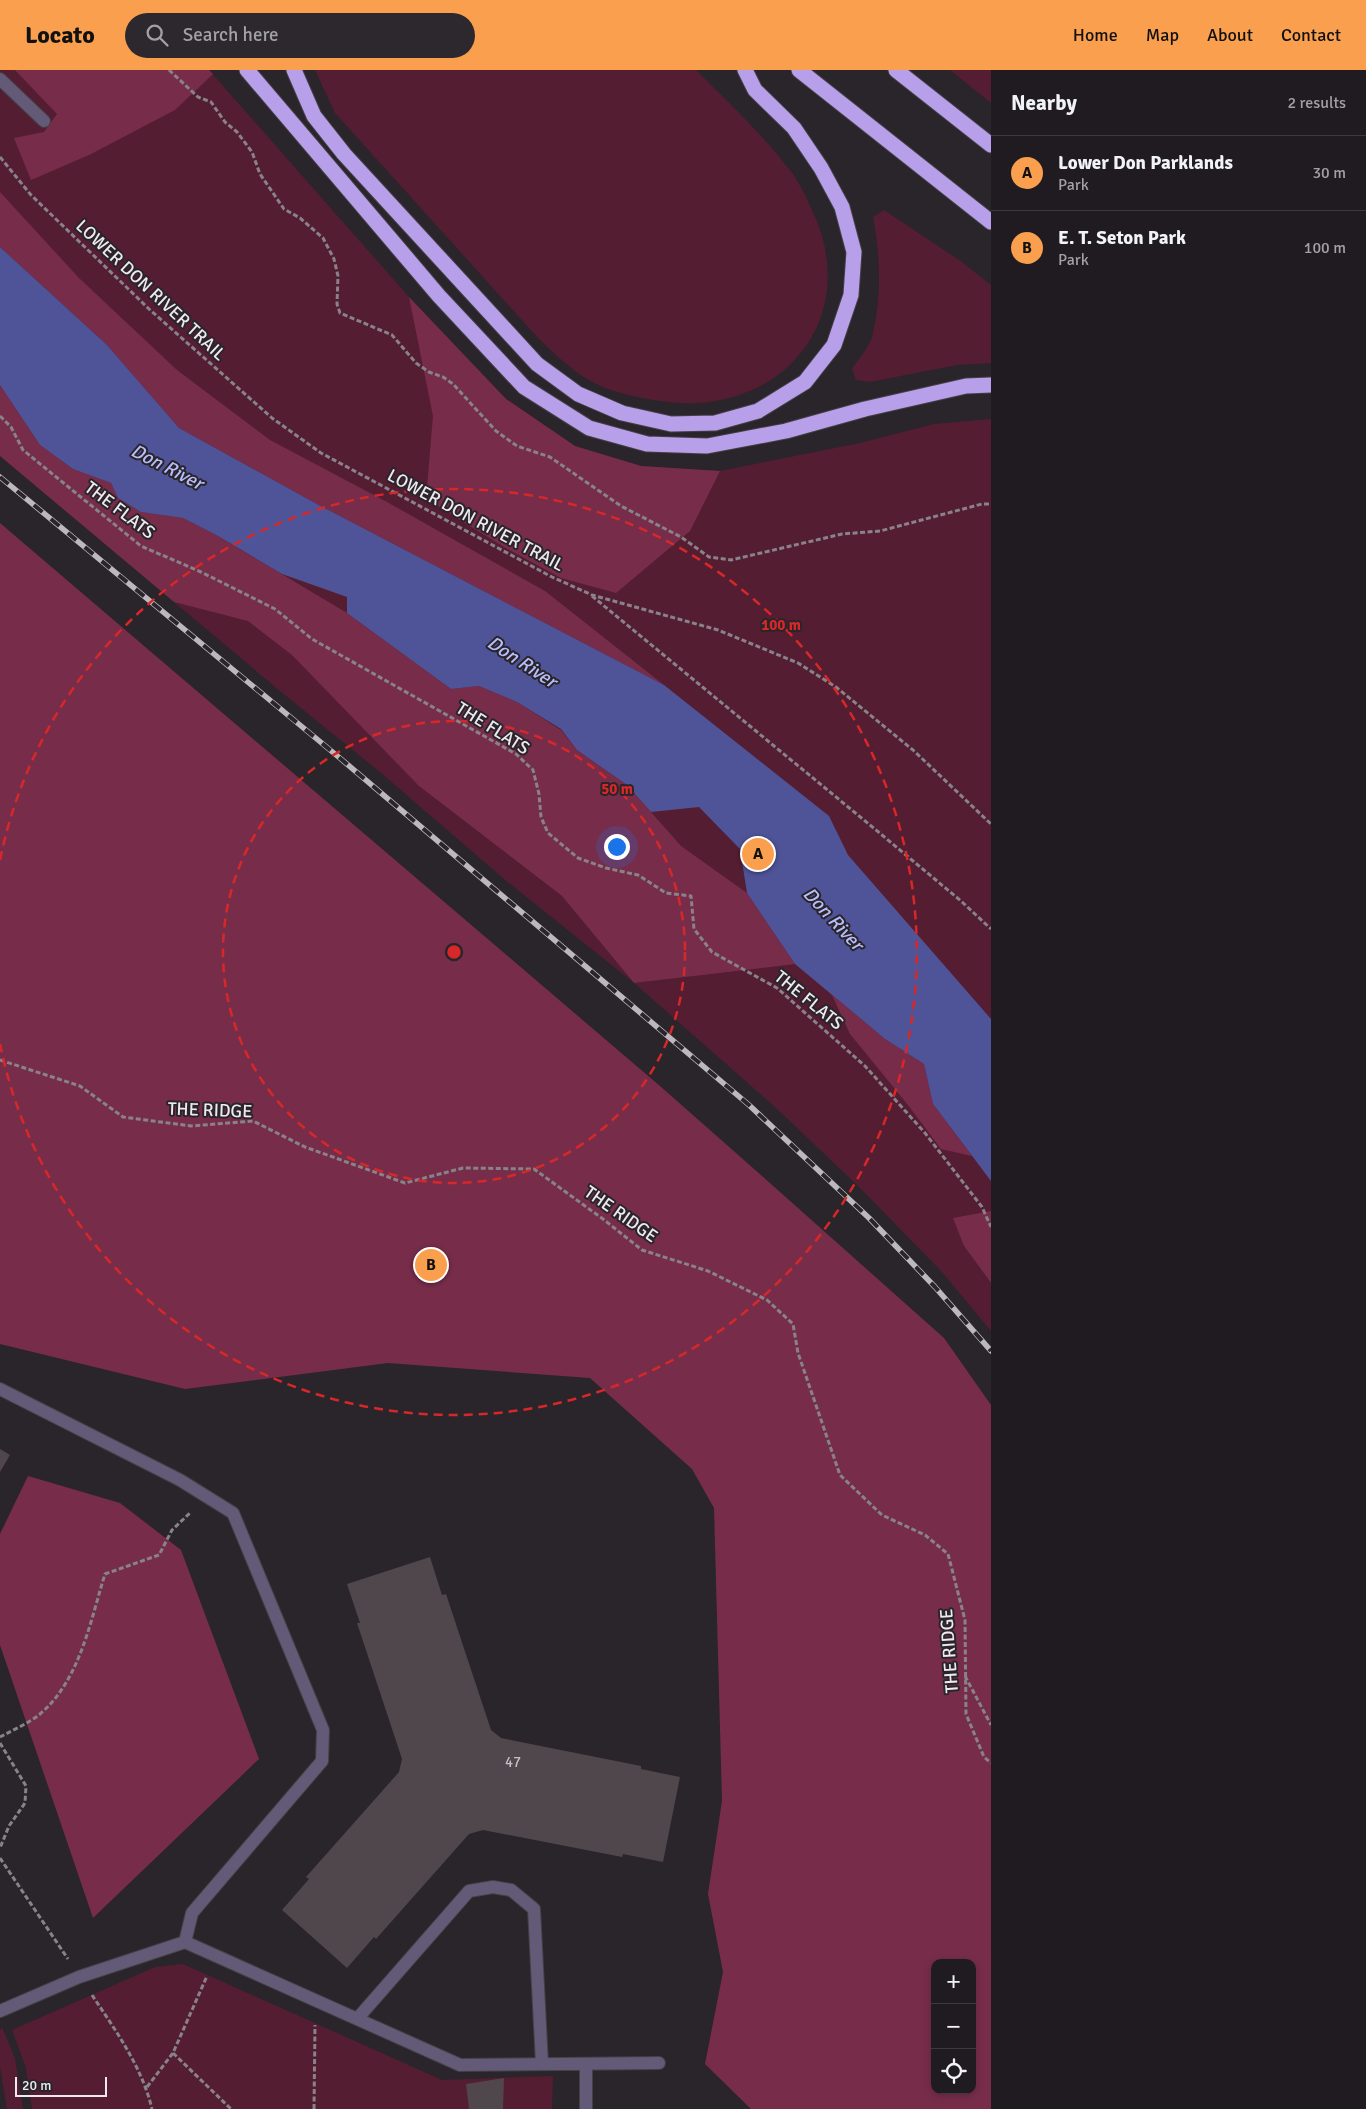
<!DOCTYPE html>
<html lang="en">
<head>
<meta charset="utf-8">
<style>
  :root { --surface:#201b20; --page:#2d282d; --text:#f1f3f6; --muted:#a2a1a5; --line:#3d393e; --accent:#fa9f4e }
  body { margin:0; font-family:Signika,sans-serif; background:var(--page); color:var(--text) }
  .controls { position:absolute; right:15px; bottom:15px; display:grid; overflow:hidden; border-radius:10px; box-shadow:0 2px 8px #0003 }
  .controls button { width:45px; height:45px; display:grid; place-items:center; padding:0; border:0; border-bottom:1px solid var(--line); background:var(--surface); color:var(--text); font:25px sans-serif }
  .scale { position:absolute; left:15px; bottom:12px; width:92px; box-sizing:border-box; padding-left:5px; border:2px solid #ede9ee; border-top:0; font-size:14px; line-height:18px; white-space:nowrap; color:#ede9ee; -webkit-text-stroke:4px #2a242b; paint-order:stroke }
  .you { position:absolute; left:616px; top:776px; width:18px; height:18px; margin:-12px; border:4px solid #fff; border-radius:50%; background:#1a73e8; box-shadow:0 0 0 8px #1a73e833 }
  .badge { display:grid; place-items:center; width:32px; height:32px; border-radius:50%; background:var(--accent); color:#111; font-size:16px; font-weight:700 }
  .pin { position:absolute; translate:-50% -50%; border:2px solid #fff; box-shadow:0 1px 5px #0006 }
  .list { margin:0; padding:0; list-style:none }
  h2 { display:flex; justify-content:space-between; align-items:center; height:65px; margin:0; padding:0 20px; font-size:21px }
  h2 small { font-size:16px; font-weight:400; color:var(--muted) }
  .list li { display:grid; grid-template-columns:32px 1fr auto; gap:15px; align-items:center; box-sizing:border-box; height:75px; padding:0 20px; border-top:1px solid var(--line) }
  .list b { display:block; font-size:19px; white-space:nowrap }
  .list p { margin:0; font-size:16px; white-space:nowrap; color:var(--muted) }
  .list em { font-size:16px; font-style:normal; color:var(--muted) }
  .icon { flex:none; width:28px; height:28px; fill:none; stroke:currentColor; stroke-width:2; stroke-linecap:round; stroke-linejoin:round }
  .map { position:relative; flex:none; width:991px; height:2039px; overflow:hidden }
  header { display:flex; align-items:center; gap:30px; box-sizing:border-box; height:70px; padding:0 25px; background:var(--accent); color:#111 }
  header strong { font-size:24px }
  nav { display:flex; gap:28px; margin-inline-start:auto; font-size:18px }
  .search { width:350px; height:45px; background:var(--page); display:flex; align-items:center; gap:12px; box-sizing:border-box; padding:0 18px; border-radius:28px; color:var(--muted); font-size:19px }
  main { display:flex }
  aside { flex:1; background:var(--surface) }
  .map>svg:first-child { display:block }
  .green { fill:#541d32; fill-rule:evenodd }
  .forest { fill:#772d4a; fill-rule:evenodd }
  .water { fill:#4f5498 }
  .building { fill:#50474d }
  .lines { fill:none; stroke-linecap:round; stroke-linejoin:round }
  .service-casing { stroke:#454046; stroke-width:14 }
  .motorway-casing { stroke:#454046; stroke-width:17 }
  .path { stroke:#888389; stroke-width:3; stroke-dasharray:5 2.5; stroke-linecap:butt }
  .service { stroke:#635a78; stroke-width:12 }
  .motorway { stroke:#b79fea; stroke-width:15 }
  .rail-casing { stroke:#bcb8bd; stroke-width:5.5 }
  .rail { stroke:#2a242b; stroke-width:4; stroke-dasharray:11; stroke-linecap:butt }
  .ring { fill:none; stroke:#d62828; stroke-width:2.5; stroke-dasharray:9 6 }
  .labels { text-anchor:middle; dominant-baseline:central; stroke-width:4; stroke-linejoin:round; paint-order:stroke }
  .number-label { font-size:15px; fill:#c6c0c6 }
  .street-label { font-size:18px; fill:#ede9ee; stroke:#2a242b }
  .water-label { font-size:19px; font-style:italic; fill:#b6bef9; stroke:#2a242b }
  .centre { fill:#d62828; stroke:#2a242b; stroke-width:2.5 }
  .ring-label { font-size:15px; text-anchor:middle; font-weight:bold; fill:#d62828; stroke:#2a242b; stroke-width:4; stroke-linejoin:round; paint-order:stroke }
</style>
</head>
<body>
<header>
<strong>Locato</strong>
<div class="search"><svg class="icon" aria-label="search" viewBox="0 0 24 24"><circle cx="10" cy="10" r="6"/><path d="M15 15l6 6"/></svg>Search here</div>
<nav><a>Home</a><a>Map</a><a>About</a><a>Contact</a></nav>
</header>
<main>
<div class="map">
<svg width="991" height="2039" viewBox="0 0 991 2039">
  <rect width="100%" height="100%" fill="#2a242b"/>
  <!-- green -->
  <path class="green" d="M0,0H209L409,227L506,329L575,376L641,396L720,401L860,373L934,354L991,349V1188L964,1176L991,1213V1261L942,1202L860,1118L775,1037L634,913L504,809L381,703L286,626L174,532L199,538L0,372ZM419,716L690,906L634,913L562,826Z
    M315,0H696C725,29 754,56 780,88C785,95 792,101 796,109C804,121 810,136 816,149C851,233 805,316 715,331C685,337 644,330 614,321C582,311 561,290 538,268L335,43Z
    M950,0H991V33Z
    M884,140L962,192L991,215V293L957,295L870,312L856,310L852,299C859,288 871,275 873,263C882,225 880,184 873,147Z
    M183,1894L442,2010L553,2006L552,2039H32L26,1998L12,1960L155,1897Z
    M2,1957L15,1988L23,2039H7L0,1997V1960Z"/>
  <!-- forest -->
  <path class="forest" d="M15,0H209L213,4L175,40L89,85L31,110L14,68L44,62L57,44Z
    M0,122L79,208L177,300L270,370L387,432L545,521L664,615L315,433L179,358L107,275L0,177Z
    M409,227L506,329L575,376L641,396L720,401L690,461L616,523L561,508L504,477L426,429L433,346Z
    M0,315L40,375L73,399L111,413L118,428L141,442L183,448L218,466L347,543L451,619L479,616L517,632L561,660L577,680L627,715L681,776L747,823L795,894L634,913L562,826L419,716L292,585L248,551L174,532L0,386Z
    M0,453L660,1016L780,1122L944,1268L991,1335V2039H751L705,1994L723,1902L708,1824L722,1731L714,1438L692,1399L590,1308L388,1293L185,1319L0,1274ZM935,1893H972V2020H935Z
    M832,925L885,969L924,994L933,1034L972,1086L941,1079L908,1035L850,964Z
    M991,1141V1213L964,1176L953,1148Z
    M28,1406L120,1433L181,1480L259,1689L93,1848L0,1575V1464Z"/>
  <!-- water -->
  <path class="water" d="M0,177L107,275L179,358L315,433L664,615L829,746L848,785L991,949V1111L933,1034L924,994L885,969L795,894L747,823L740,779L699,737L651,742L627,715L577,680L561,659L517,632L479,616L451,619L347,543V527L282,504L218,466L183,448L141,442L118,428L111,413L73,399L40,375L0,315Z"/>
  <!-- building -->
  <path class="building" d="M0,1379L10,1385L0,1402Z
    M430,1487L442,1525L446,1524L491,1660L501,1668L641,1696V1699L680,1707L663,1792L623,1784L622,1787L483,1760L469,1764L376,1869L374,1867L347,1898L282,1840L309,1809L306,1807L399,1702L402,1689L357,1553H360L347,1514Z
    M504,2008L503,2039H469L466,2014Z"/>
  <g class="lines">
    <defs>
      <path id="service" d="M0,9L44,51
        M0,1319L180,1410L233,1443L323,1660L322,1691L192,1843L185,1872
        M0,1941L79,1907L185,1872L460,1995L659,1993
        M357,1949L469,1821L493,1817L511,1820L534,1839L542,1994
        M586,1994V2039"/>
      <path id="motorway" d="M247,0L439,226L524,317L589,358L647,374L707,376L786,361L865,339L966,316L991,315
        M294,0L314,46L344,84L537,294L578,324L622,343L671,354L715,353L758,341L805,312L834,275L851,225L854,182L842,137L821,98L794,58L755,20L745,0
        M799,0L991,152
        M896,0L991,75"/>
    </defs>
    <!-- service casing -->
    <use href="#service" class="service-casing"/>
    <!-- motorway casing -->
    <use href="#motorway" class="motorway-casing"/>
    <!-- path -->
    <path class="path" d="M169,0L198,27L211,32L225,52L237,62L252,82L260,104L284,139L300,148L323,168L334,189L338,206L337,234L340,243L392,265L416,293L429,302L443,307L453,314L496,361L517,376L550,387L621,436L681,467L709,487L731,490L842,464L880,461L982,434H991
      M0,87L31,125L149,239L272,348L321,383L552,507L592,525L718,560L798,593L836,617L913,680L991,754
      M0,346L11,357L23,380L141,476L201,502L275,539L312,569L516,684L533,700L539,724L541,747L548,763L578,788L606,798L638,805L666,823L691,826L694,859L712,882L777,918L865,996L925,1063L982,1137L991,1157
      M592,526L870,755L961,831L991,859
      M0,990L80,1016L123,1047L191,1056L253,1051L305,1077L405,1113L463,1098L534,1099L603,1149L642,1180L708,1201L767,1230L793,1254L798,1283L840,1405L882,1445L925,1465L948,1484L965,1550L966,1644L984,1687L991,1693
      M965,1606L991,1655
      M0,1667C13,1660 29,1653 40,1644C80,1610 90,1552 105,1504L159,1485L172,1460L191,1442
      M0,1673L26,1716L25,1733L9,1756L0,1778
      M0,1788L68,1889
      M92,1925C116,1961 142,1997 152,2039
      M173,1983L231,2039
      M147,2017L173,1983L207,1906
      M314,2039L315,1955"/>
    <!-- service -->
    <use href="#service" class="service"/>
    <!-- motorway -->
    <use href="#motorway" class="motorway"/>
    <defs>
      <path id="rail" d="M0,407L341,689L749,1035L869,1148L935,1217L991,1281"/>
    </defs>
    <!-- rail casing -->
    <use href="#rail" class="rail-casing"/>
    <!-- rail -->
    <use href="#rail" class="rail"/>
  </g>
  <!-- distance rings -->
  <g class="ring">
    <circle cx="454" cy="882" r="231"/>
    <path d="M0 790A463 463 0 1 1 0 974"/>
  </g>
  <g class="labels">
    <!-- number labels -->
    <g class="number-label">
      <text x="513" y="1692">47</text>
    </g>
    <!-- street labels -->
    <g class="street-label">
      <text transform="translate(151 220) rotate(43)">LOWER DON RIVER TRAIL</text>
      <text transform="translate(120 440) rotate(37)">THE FLATS</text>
      <text transform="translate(476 450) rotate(28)">LOWER DON RIVER TRAIL</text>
      <text transform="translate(493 658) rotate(32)">THE FLATS</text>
      <text transform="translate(809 930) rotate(39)">THE FLATS</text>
      <text transform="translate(210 1040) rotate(2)">THE RIDGE</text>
      <text transform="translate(621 1144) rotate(35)">THE RIDGE</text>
      <text transform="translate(949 1581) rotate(-94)">THE RIDGE</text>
    </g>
    <!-- water labels -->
    <g class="water-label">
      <text transform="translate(167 397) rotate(27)">Don River</text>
      <text transform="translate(522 592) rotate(33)">Don River</text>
      <text transform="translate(833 849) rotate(47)">Don River</text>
    </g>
  </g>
  <circle cx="454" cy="882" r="8" class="centre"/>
  <g class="ring-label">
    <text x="781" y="560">100 m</text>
    <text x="617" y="724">50 m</text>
  </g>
</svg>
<div class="controls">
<button>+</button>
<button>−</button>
<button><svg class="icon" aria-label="locate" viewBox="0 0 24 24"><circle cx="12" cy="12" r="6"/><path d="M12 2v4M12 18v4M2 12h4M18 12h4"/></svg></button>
</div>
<div class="scale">20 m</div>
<div class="you"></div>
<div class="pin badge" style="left:758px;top:784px">A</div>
<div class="pin badge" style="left:431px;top:1195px">B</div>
</div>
<aside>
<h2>Nearby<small>2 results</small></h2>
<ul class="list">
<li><span class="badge">A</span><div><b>Lower Don Parklands</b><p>Park</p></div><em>30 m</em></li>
<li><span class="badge">B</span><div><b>E. T. Seton Park</b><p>Park</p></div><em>100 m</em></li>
</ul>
</aside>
</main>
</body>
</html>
